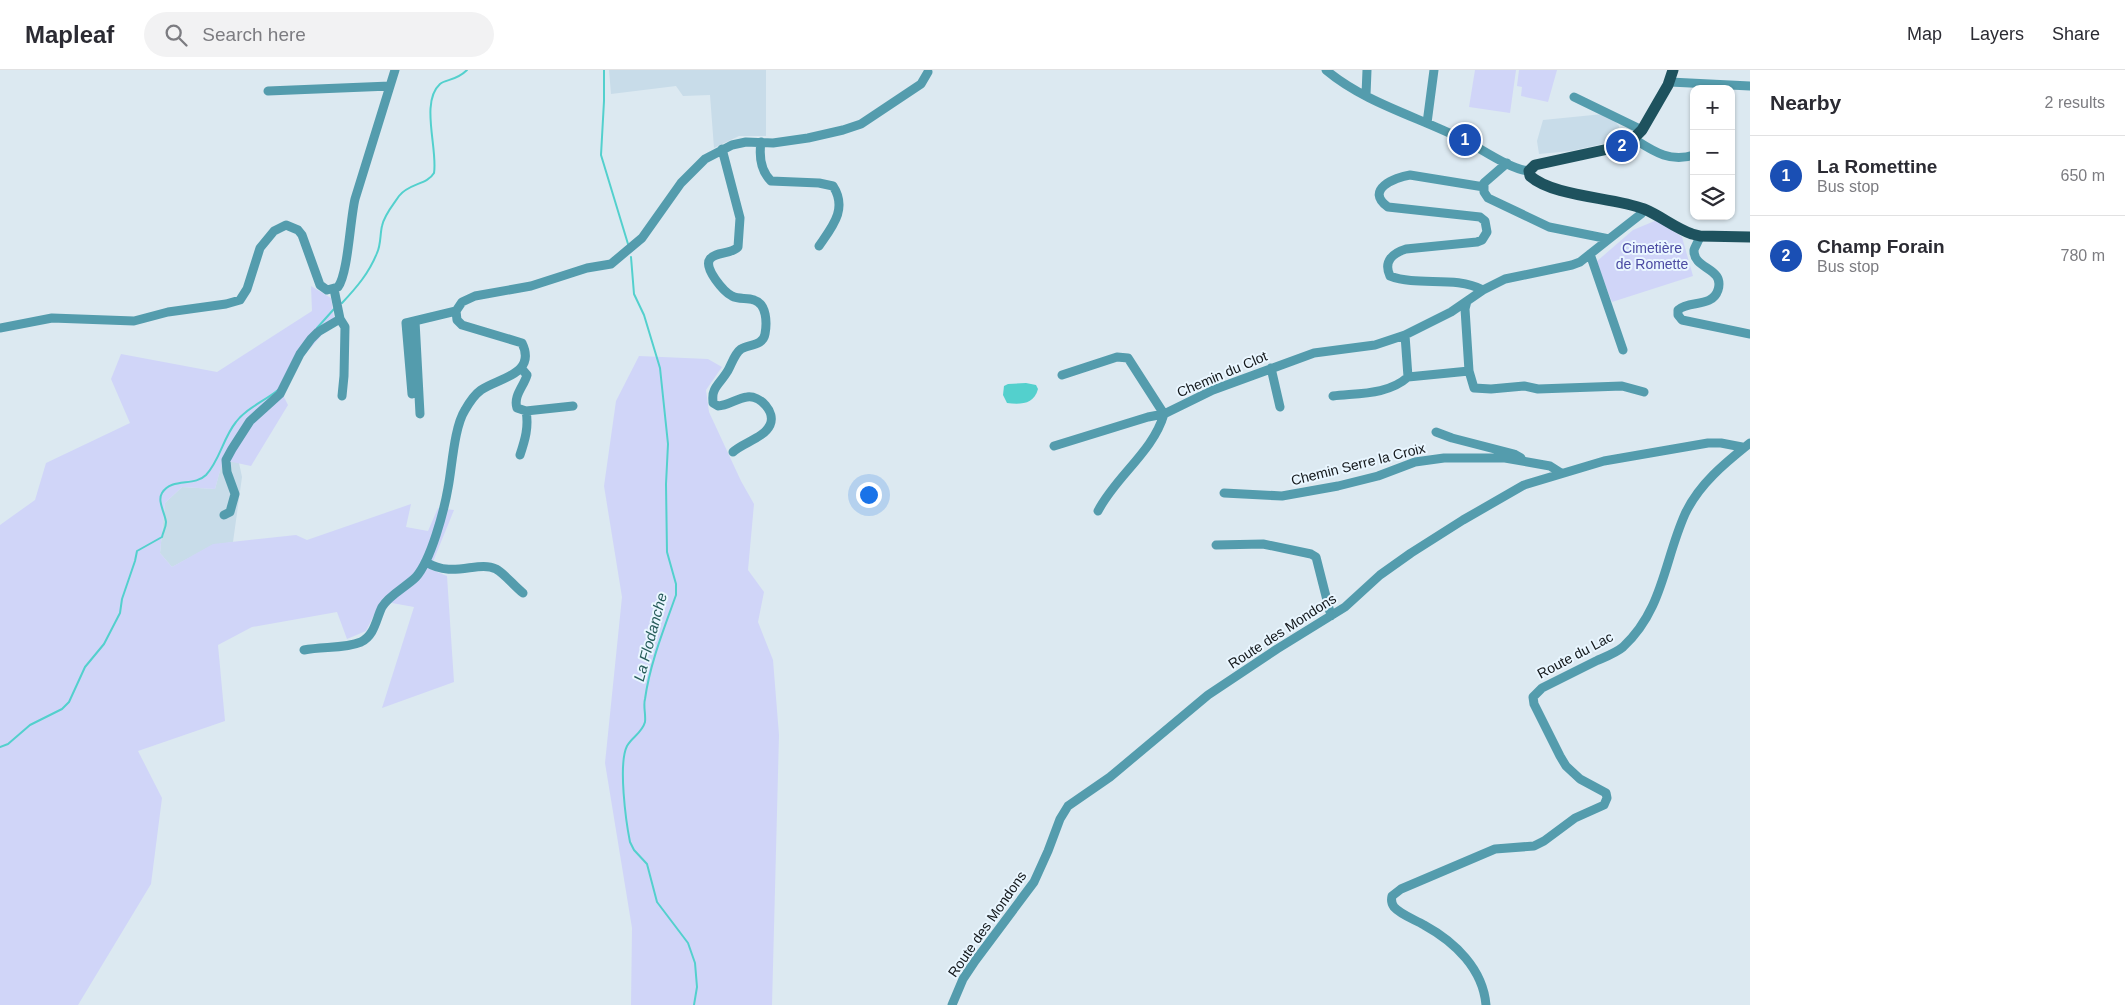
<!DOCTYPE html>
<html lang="en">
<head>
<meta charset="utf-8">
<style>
  :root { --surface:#fff; --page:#f2f2f3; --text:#2b2b33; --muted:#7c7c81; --line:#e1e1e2; --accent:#db2777 }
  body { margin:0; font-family:Arial,sans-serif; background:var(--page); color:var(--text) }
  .controls { position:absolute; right:15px; top:15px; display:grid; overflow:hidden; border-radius:10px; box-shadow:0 1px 4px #0004 }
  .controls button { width:45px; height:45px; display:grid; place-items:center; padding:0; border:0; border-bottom:1px solid var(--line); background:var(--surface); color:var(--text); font:25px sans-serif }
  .you { position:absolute; left:868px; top:424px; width:18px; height:18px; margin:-12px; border:4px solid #fff; border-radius:50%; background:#1a73e8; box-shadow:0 0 0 8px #1a73e833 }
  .badge { display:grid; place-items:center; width:32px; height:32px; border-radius:50%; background:var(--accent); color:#fff; font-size:16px; font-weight:700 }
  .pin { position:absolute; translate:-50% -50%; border:2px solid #fff; box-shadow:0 1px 5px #0006 }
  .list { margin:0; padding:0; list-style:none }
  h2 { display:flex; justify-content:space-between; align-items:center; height:65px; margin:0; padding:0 20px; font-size:21px }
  h2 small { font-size:16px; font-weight:400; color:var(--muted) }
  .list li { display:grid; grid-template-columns:32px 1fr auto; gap:15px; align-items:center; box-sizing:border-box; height:80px; padding:0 20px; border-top:1px solid var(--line) }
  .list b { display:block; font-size:19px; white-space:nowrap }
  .list p { margin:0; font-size:16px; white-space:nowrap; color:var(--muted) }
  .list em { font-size:16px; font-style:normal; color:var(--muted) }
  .icon { flex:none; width:28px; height:28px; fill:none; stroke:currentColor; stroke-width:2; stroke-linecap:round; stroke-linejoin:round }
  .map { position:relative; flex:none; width:1750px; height:935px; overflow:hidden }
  header { display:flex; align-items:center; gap:30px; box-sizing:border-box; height:70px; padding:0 25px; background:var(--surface); border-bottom:1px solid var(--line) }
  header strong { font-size:24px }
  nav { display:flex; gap:28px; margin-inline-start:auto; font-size:18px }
  .search { width:350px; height:45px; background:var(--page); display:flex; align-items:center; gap:12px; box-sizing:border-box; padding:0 18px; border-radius:28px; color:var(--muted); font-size:19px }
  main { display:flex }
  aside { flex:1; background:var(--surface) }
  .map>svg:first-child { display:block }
  .built { fill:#c8dce9 }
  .green { fill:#d0d5f8 }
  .water { fill:#53d0cd }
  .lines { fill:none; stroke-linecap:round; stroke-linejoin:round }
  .stream { stroke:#53d0cd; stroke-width:2 }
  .minor { stroke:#549cad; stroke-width:9 }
  .major { stroke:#1e525e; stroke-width:11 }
  .labels { text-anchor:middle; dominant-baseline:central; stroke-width:4; stroke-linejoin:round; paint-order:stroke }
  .park-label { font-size:14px; fill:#4b4aa3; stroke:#e9f6ff }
  .street-label { font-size:14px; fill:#121619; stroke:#e9f6ff }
  .water-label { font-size:15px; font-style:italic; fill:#275c5a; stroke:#e9f6ff }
</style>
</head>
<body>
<header>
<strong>Mapleaf</strong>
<div class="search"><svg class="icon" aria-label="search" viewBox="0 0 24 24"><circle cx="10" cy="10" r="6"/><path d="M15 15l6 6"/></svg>Search here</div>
<nav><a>Map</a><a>Layers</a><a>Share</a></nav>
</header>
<main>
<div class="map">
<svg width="1750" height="935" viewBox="0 0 1750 935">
  <rect width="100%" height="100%" fill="#dce9f1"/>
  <!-- built -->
  <path class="built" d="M609,0H766V66H739L714,78L710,25L683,26L676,16L611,24Z
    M1603,44L1613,49L1619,56L1620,70L1571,81L1539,84L1537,71L1543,50Z
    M223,389L239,393L242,407L233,472L213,475L172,497L160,483L165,433L182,417L215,419Z"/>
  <!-- green -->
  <path class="green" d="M1475,0H1516L1510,43L1469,37Z
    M1519,0H1557L1548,32L1521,26L1522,17L1517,16Z
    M1657,150L1682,167L1693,206L1612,232L1596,192L1633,160Z
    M311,216L331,228L334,248L321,266L300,290L283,325L288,335L251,396L223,390L215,419L182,417L165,433L160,483L172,497L213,474L296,465L307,470L411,434L406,457L428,461L438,438L454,440L430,499L447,506L454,612L382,638L414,537L381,531L366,561L347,569L337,542L252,557L218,575L225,651L138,681L162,728L151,814L78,935H0V455L35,430L46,393L130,353L111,309L121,284L217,302L312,241Z
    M639,286L708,289L722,297L706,320L709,342L741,411L754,434L748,500L764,522L758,552L773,590L779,665L772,935H631L632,858L605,693L622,527L604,416L616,331Z"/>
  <!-- water -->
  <path class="water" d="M1026,313L1036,315L1038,319C1034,334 1021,335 1007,333L1003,325L1004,316L1008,314Z"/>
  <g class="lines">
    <!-- stream -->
    <path class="stream" d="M604,0V31L601,85L628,174
      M631,187L634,224L644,245L660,298L668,374L666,414L667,482L676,514V525C664,559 650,593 645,629C643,636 646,644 645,652C642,663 632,667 627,676C618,694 626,752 630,772L634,780L647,794L657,832L688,873L695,893L697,917L694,935
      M342,233C357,217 369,203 377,183C381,175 380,164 382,156C384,145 393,135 399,126C409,113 427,115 434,103C438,79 420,32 440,14C446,9 456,11 467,0
      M317,258L334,239
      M0,677L8,674L30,655L62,639L69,632L85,597L104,574L120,543L122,529L135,491L137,481L162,467C163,462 166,458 166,452C165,443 157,431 162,423C172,407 194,417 206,405C220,390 223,368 236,352C246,338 265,331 278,320"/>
    <!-- minor -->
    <path class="minor" d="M1326,0C1365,33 1419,47 1464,70C1482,79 1509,99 1529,101
      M1670,12L1750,16
      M268,21L390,16
      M1366,25L1367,0
      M1574,27L1642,60
      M1427,53L1434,0
      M1634,69C1653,81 1670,93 1694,85
      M761,72C759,86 761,101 771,111L819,113L833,116C848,139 832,157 819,176
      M722,79L740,148L738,177C730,185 716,181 710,189C703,198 724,222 732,226C739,230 747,227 754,230C767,234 767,253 765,264C763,276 749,274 741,279C734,284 731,296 727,302C723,309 716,315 714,321C712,325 713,329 713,333L718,336C728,336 737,328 747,327C760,325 776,342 770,355C764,368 742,373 733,382
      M1507,93L1484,113V122L1488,128L1549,157L1609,169L1641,144L1644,140
      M1700,166C1699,171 1695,176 1694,180C1693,200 1725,197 1718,220C1712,238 1689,230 1678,240V245L1682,250L1750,264
      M1590,184L1623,280
      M334,219L340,249L345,257L344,306L342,326
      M1483,220C1454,205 1419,217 1390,206C1383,191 1393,183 1406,179L1477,172L1482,170L1487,162L1485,151L1480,147L1388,137C1364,120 1395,107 1410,105L1484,117
      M1467,231L1465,239L1469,301L1474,318L1491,319L1524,316L1538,319L1622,316L1644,322
      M415,251L420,344
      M0,258L52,248L134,251L168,242L226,234L240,230L247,219L260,178L274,161L286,155L298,160L302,165L320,215L327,220L338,217C348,204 350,150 355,129L395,0
      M521,298L527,305C524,316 513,326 517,338L526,341L573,336
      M1271,298L1280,337
      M1408,307L1469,301
      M412,324L406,253L456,241
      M1333,326C1358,323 1388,325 1408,307L1405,265L1451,242L1483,220L1505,209L1572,195L1580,192L1609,169
      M1436,362L1452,368L1514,384L1521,388
      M1054,376L1148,347L1164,344L1128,288L1117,287L1062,305
      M520,385C525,370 529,357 526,341
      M1224,423L1282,426L1338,416L1378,406L1415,392L1444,388H1505L1550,396L1561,403
      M1098,441C1116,406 1153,382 1164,344L1213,320L1314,283L1375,275L1405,265
      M224,445L230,442L235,424L227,402L226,390L232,379L250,351L280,324L300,284L311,269L318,262L340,249
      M1216,475L1263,474L1311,484L1316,487L1331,546
      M426,492C453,509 478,490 496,499C505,504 514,516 523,523
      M304,580C322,576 344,579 361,572C375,565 376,549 382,537C389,525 406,517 416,507C431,490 444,441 448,418C452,398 454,357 465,340C469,333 474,325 481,320C499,308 537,304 522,273L462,255L457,250L456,241L462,232L475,226L531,216L587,198L611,194L642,168L681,113L705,89L732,75L746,72L773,73L808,68L843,60L861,54L921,14L928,2
      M952,935L963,909L975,891L1034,812L1048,781L1060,749L1068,736L1110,707L1208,625L1277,579L1345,537L1380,505L1411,483L1463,450L1524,415L1604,391L1708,373H1721L1742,377
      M1486,935C1483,899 1455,872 1424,855C1416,850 1401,845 1394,837C1391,833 1391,830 1392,826L1401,819L1495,779L1534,776L1544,771L1575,748L1604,735L1607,728L1606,723L1580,709L1566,696L1560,686L1534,634L1533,627L1542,618C1560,609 1578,600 1596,591C1605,587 1616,583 1623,577C1663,540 1664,491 1685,444C1699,414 1725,393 1750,373"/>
    <!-- major -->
    <path class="major" d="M1673,0L1668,15L1642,60L1630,72L1613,78L1535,95L1529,101L1530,106C1554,127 1613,127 1644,139C1661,146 1675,158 1692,164L1700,166L1750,167"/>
  </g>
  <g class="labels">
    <!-- park labels -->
    <g class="park-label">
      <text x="1652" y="178">Cimetière<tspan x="1652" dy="16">de Romette</tspan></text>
    </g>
    <!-- street labels -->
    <g class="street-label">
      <text transform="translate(1222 304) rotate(-23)">Chemin du Clot</text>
      <text transform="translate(1358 394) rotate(-14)">Chemin Serre la Croix</text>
      <text transform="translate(1282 561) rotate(-33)">Route des Mondons</text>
      <text transform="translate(1575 585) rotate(-28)">Route du Lac</text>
      <text transform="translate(987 854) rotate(-55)">Route des Mondons</text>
    </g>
    <!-- water labels -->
    <g class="water-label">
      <text transform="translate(650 567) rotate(-75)">La Flodanche</text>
    </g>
  </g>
</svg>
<div class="controls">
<button>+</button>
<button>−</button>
<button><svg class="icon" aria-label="layers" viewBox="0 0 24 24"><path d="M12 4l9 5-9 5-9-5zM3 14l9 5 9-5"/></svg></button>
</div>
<div class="you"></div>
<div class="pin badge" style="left:1465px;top:70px;background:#1a4fb4">1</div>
<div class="pin badge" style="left:1622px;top:76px;background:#1a4fb4">2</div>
</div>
<aside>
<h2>Nearby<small>2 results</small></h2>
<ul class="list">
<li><span class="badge" style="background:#1a4fb4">1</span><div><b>La Romettine</b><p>Bus stop</p></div><em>650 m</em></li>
<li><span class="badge" style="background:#1a4fb4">2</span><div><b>Champ Forain</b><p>Bus stop</p></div><em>780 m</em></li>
</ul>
</aside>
</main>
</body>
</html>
